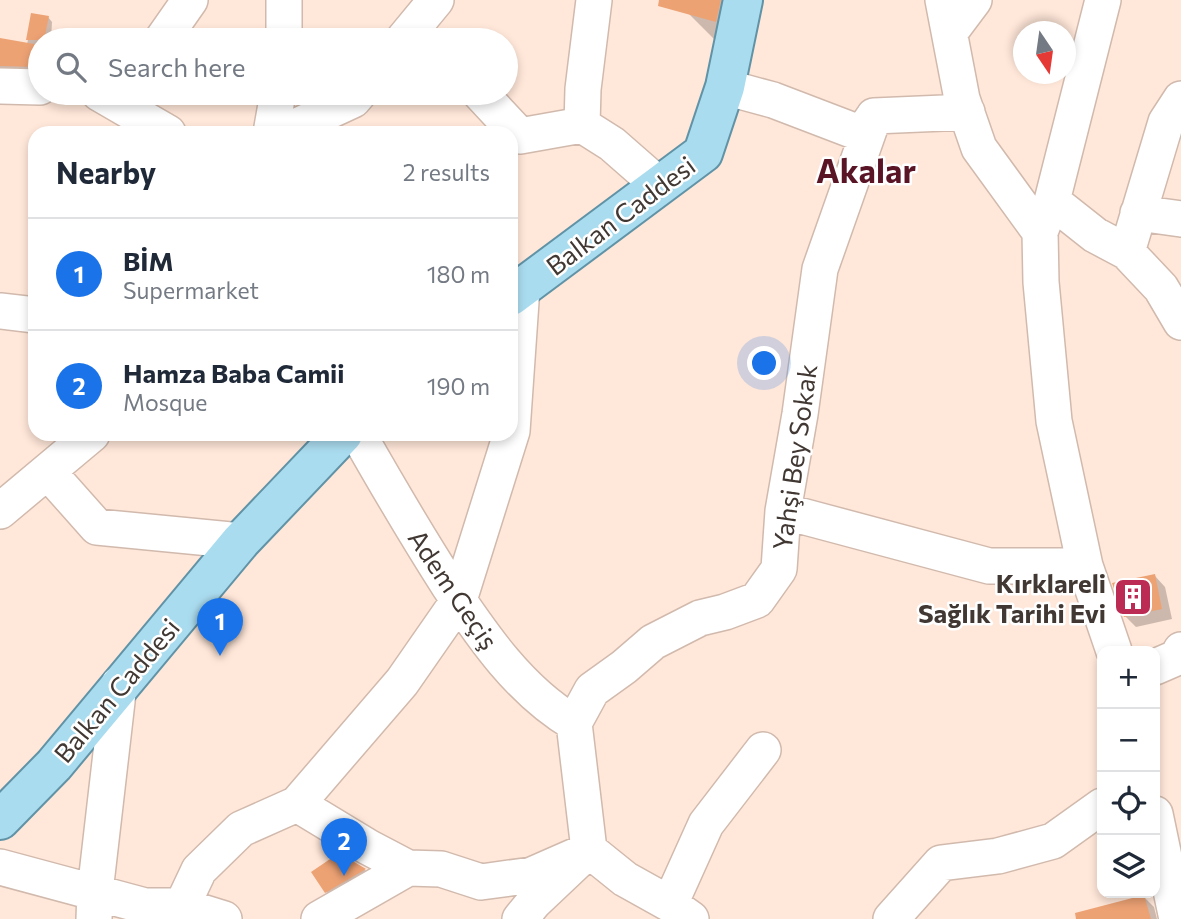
<!DOCTYPE html>
<html lang="en">
<head>
<meta charset="utf-8">
<style>
  :root { --surface:#fff; --page:#f6f6f7; --text:#1f2937; --muted:#747a83; --line:#e0e1e3; --accent:#1a73e8 }
  body { margin:0; font-family:Commissioner,sans-serif; background:var(--page); color:var(--text) }
  .controls { position:absolute; right:21px; bottom:21px; display:grid; overflow:hidden; border-radius:14px; box-shadow:0 4px 10px #0003 }
  .controls button { width:63px; height:63px; display:grid; place-items:center; padding:0; border:0; border-bottom:2px solid var(--line); background:var(--surface); color:var(--text); font:35px sans-serif }
  .compass { position:absolute; left:1013px; top:21px; width:63px; height:63px; border-radius:50%; background:var(--surface); box-shadow:0 4px 10px #0003; rotate:167deg }
  .you { position:absolute; left:765px; top:364px; width:24px; height:24px; margin:-18px; border:5px solid #fff; border-radius:50%; background:#1a73e8; box-shadow:0 0 0 10px #1a73e833 }
  .badge { display:grid; place-items:center; width:46px; height:46px; border-radius:50%; background:var(--accent); color:#fff; font-size:23px; font-weight:700 }
  .pin { position:absolute; translate:-50% -58px; filter:drop-shadow(0 2px 4px #0008) }
  .pin::after { content:''; position:absolute; top:37px; width:24px; height:21px; background:inherit; clip-path:polygon(0 0,100% 0,50% 100%) }
  .list { margin:0; padding:0; list-style:none }
  h2 { display:flex; justify-content:space-between; align-items:center; height:91px; margin:0; padding:0 28px; font-size:30px }
  h2 small { font-size:23px; font-weight:400; color:var(--muted) }
  .list li { display:grid; grid-template-columns:46px 1fr auto; gap:21px; align-items:center; box-sizing:border-box; height:112px; padding:0 28px; border-top:2px solid var(--line) }
  .list b { display:block; font-size:26px; white-space:nowrap }
  .list p { margin:0; font-size:23px; white-space:nowrap; color:var(--muted) }
  .list em { font-size:23px; font-style:normal; color:var(--muted) }
  .icon { flex:none; width:38px; height:38px; fill:none; stroke:currentColor; stroke-width:2; stroke-linecap:round; stroke-linejoin:round }
  .map { position:relative; flex:none; width:1181px; height:919px; overflow:hidden }
  .search { position:absolute; background:var(--surface); box-shadow:0 4px 10px #0003; left:28px; top:28px; width:490px; height:77px; display:flex; align-items:center; gap:18px; box-sizing:border-box; padding:0 24px; border-radius:38px; color:var(--muted); font-size:26px }
  .panel { position:absolute; background:var(--surface); box-shadow:0 4px 10px #0003; left:28px; top:126px; width:490px; height:315px; border-radius:21px }
  .map>svg:first-child { display:block }
  .shadow { fill:#0003 }
  .building { fill:#eda274 }
  .lines { fill:none; stroke-linecap:round; stroke-linejoin:round }
  .minor-casing { stroke:#d1baad; stroke-width:38 }
  .major-casing { stroke:#6193a7; stroke-width:42 }
  .minor { stroke:#fff; stroke-width:35 }
  .major { stroke:#aadcef; stroke-width:38 }
  .labels { text-anchor:middle; dominant-baseline:central; stroke-width:5; stroke-linejoin:round; paint-order:stroke }
  .street-label { font-size:26px; fill:#413833; stroke:#fff }
  .poi-label { font-size:26px; font-weight:bold; fill:#413833; stroke:#fff; text-anchor:end }
  .district-label { font-size:33px; font-weight:bold; fill:#591426; stroke:#fff }
</style>
</head>
<body>
<div class="map">
<svg width="1181" height="919" viewBox="0 0 1181 919">
  <rect width="100%" height="100%" fill="#ffe7d9"/>
  <!-- shadow -->
  <path class="shadow" d="M692,0H764L761,9L717,42L688,13Z
    M32,15L48,17L52,22L51,40H40V71L0,70V39L27,45Z
    M1155,576L1165,587L1172,619L1136,627L1125,616Z
    M339,855L365,870L375,880L336,902L326,892Z
    M1144,897L1154,907L1157,919H1107Z"/>
  <!-- building -->
  <path class="building" d="M659,0H721L716,22L658,6Z
    M31,13L49,16L44,40H26Z
    M0,38L40,45V67L0,66Z
    M1155,574L1162,609L1124,617L1112,583Z
    M339,853L366,869L325,893L311,872Z
    M1144,895L1151,919H1076L1075,913Z"/>
  <g class="lines">
    <defs>
      <path id="minor" d="M284,0V40
        M943,0L962,99L979,148L1040,232L1041,282L1054,421L1085,566L1114,651
        M950,32L974,0
        M162,40L190,0
        M403,40L436,0
        M0,86L40,87
        M725,87L773,100L862,134L874,116L967,112
        M99,93L168,133
        M480,93L520,136L582,125L612,144L660,186
        M582,125L583,89L594,0
        M271,133L278,93
        M282,133L353,100L359,93
        M1052,201L1095,235L1127,252L1161,288L1181,322
        M1138,213L1181,219
        M1040,232L1052,201L1103,0
        M1127,252L1166,122L1181,99
        M0,311L35,315
        M358,434C387,485 417,536 449,586C483,637 520,691 574,723
        M48,472L97,527L241,541
        M0,511L92,434
        M783,511L989,566H1085
        M1155,667L1178,657L1181,650
        M297,804L368,847L408,868
        M1155,814L1177,919
        M0,867L145,906H182L224,919
        M670,904L706,824L763,750
        M182,906L199,870L241,829L297,804L402,682L459,600L512,431L522,287
        M94,919L95,892L119,684
        M319,919L408,868L441,869L481,882L532,875L589,850L625,879L670,904L691,919
        M520,919L534,902L589,850L574,723L592,690L624,667L653,642L700,618L725,612L757,600L779,569L783,511L800,414L820,269L874,116
        M891,919L941,863L998,856L1053,841L1102,806"/>
      <path id="major" d="M511,296L703,153L725,87L743,0
        M0,820L54,765L241,541L343,434"/>
    </defs>
    <!-- minor casing -->
    <use href="#minor" class="minor-casing"/>
    <!-- major casing -->
    <use href="#major" class="major-casing"/>
    <!-- minor -->
    <use href="#minor" class="minor"/>
    <!-- major -->
    <use href="#major" class="major"/>
  </g>
  <!-- icons -->
  <defs>
    <symbol id="building-square" viewBox="-11 -11 22 22"><rect x="-9" y="-9" width="18" height="18" rx="4" fill="#bb2b53" stroke="#fff"/><path d="M-4-6H4V6H1V3H-1V6H-4ZM-2.5-4.3h1.7v1.8h-1.7ZM.8-4.3h1.7v1.8H.8ZM-2.5-1h1.7V.8h-1.7ZM.8-1h1.7V.8H.8Z" fill="#fff"/></symbol>
  </defs>
  <g fill-rule="evenodd">
    <use href="#building-square" x="1111" y="575" width="44" height="44"/>
  </g>
  <g class="labels">
    <!-- street labels -->
    <g class="street-label">
      <text transform="translate(620 215) rotate(-37)">Balkan Caddesi</text>
      <text transform="translate(794 457) rotate(-82)">Yahşi Bey Sokak</text>
      <text transform="translate(454 589) rotate(56)">Adem Geçiş</text>
      <text transform="translate(116 690) rotate(-50)">Balkan Caddesi</text>
    </g>
    <!-- poi labels -->
    <g class="poi-label">
      <text x="1106" y="582">Kırklareli<tspan x="1106" dy="30">Sağlık Tarihi Evi</tspan></text>
    </g>
    <!-- district labels -->
    <g class="district-label">
      <text x="866" y="169">Akalar</text>
    </g>
  </g>
</svg>
<div class="controls">
<button>+</button>
<button>−</button>
<button><svg class="icon" aria-label="locate" viewBox="0 0 24 24"><circle cx="12" cy="12" r="6"/><path d="M12 2v4M12 18v4M2 12h4M18 12h4"/></svg></button>
<button><svg class="icon" aria-label="layers" viewBox="0 0 24 24"><path d="M12 4l9 5-9 5-9-5zM3 14l9 5 9-5"/></svg></button>
</div>
<svg class="compass" viewBox="-18 -18 36 36"><path d="M0-13l5 13h-10z" fill="#e53935"/><path d="M0 13l5-13h-10z" fill="#747a83"/></svg>
<div class="you"></div>
<div class="pin badge" style="left:220px;top:656px">1</div>
<div class="pin badge" style="left:344px;top:876px">2</div>
<div class="search"><svg class="icon" aria-label="search" viewBox="0 0 24 24"><circle cx="10" cy="10" r="6"/><path d="M15 15l6 6"/></svg>Search here</div>
<section class="panel">
<h2>Nearby<small>2 results</small></h2>
<ul class="list">
<li><span class="badge">1</span><div><b>BİM</b><p>Supermarket</p></div><em>180 m</em></li>
<li><span class="badge">2</span><div><b>Hamza Baba Camii</b><p>Mosque</p></div><em>190 m</em></li>
</ul>
</section>
</div>
</body>
</html>
